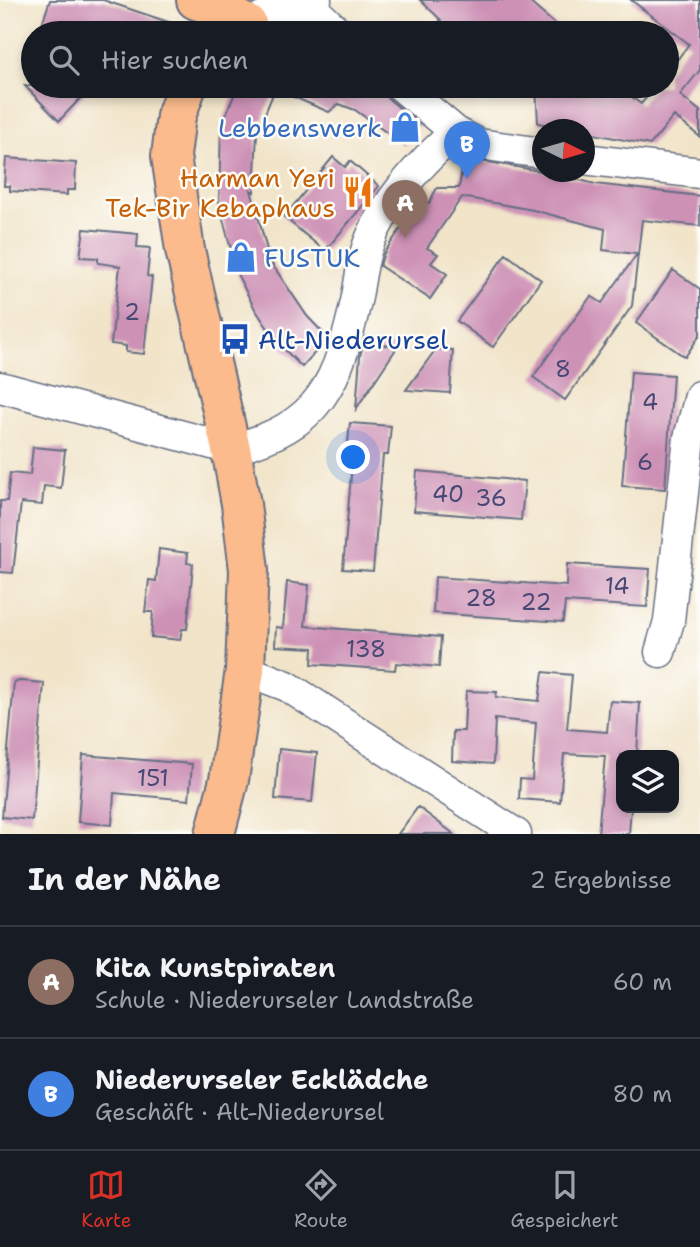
<!DOCTYPE html>
<html lang="de">
<head>
<meta charset="utf-8">
<style>
  :root { --surface:#171b24; --page:#20242c; --text:#f1f3f6; --muted:#9ea1a6; --line:#363941; --accent:#d93025 }
  body { margin:0; font-family:"Shantell Sans",sans-serif; background:var(--page); color:var(--text) }
  .controls { position:absolute; right:21px; bottom:21px; display:grid; overflow:hidden; border-radius:14px; box-shadow:0 4px 10px #0003 }
  .controls button { width:63px; height:63px; display:grid; place-items:center; padding:0; border:0; border-bottom:2px solid var(--line); background:var(--surface); color:var(--text); font:35px sans-serif }
  .compass { position:absolute; left:532px; top:119px; width:63px; height:63px; border-radius:50%; background:var(--surface); box-shadow:0 4px 10px #0003; rotate:95deg }
  .you { position:absolute; left:354px; top:458px; width:24px; height:24px; margin:-18px; border:5px solid #fff; border-radius:50%; background:#1a73e8; box-shadow:0 0 0 10px #1a73e833 }
  .badge { display:grid; place-items:center; width:46px; height:46px; border-radius:50%; background:var(--accent); color:#fff; font-size:23px; font-weight:700 }
  .pin { position:absolute; translate:-50% -58px; filter:drop-shadow(0 2px 4px #0008) }
  .pin::after { content:''; position:absolute; top:37px; width:24px; height:21px; background:inherit; clip-path:polygon(0 0,100% 0,50% 100%) }
  .list { margin:0; padding:0; list-style:none }
  h2 { display:flex; justify-content:space-between; align-items:center; height:91px; margin:0; padding:0 28px; font-size:30px }
  h2 small { font-size:23px; font-weight:400; color:var(--muted) }
  .list li { display:grid; grid-template-columns:46px 1fr auto; gap:21px; align-items:center; box-sizing:border-box; height:112px; padding:0 28px; border-top:2px solid var(--line) }
  .list b { display:block; font-size:26px; white-space:nowrap }
  .list p { margin:0; font-size:23px; white-space:nowrap; color:var(--muted) }
  .list em { font-size:23px; font-style:normal; color:var(--muted) }
  .icon { flex:none; width:38px; height:38px; fill:none; stroke:currentColor; stroke-width:2; stroke-linecap:round; stroke-linejoin:round }
  .map { position:relative; flex:none; width:700px; height:834px; overflow:hidden }
  .search { position:absolute; background:var(--surface); box-shadow:0 4px 10px #0003; left:21px; right:21px; top:21px; height:77px; display:flex; align-items:center; gap:18px; box-sizing:border-box; padding:0 24px; border-radius:38px; color:var(--muted); font-size:26px }
  .sheet { height:315px; background:var(--surface) }
  nav { display:flex; justify-content:space-around; align-items:center; box-sizing:border-box; height:98px; border-top:2px solid var(--line); background:var(--surface); font-size:19px; color:var(--muted) }
  nav a { display:grid; justify-items:center; gap:4px }
  nav .on { color:var(--accent) }
  .map>svg:first-child { display:block }
  .building { fill:#cd91b6 }
  .lines { fill:none; stroke-linecap:round; stroke-linejoin:round }
  .minor-casing { stroke:#666e83; stroke-width:33 }
  .major-casing { stroke:#666e83; stroke-width:42 }
  .minor { stroke:#fff; stroke-width:30 }
  .major { stroke:#fbbb8c; stroke-width:38 }
  .labels { text-anchor:middle; dominant-baseline:central; stroke-width:5; stroke-linejoin:round; paint-order:stroke }
  .number-label { font-size:23px; fill:#484874 }
  .shop-label { font-size:26px; fill:#366cbe; stroke:#fdfcf7; text-anchor:end }
  .food-label { font-size:26px; fill:#c56008; stroke:#fdfcf7; text-anchor:end }
  .transit-label { font-size:26px; fill:#164399; stroke:#fdfcf7; text-anchor:start }
</style>
</head>
<body>
<div class="map">
<svg width="700" height="834" viewBox="0 0 700 834">
  <rect width="100%" height="100%" fill="#fdfcf7"/>
  <filter id="ink" filterUnits="userSpaceOnUse"><feTurbulence type="fractalNoise" baseFrequency=".0143" numOctaves="2"/><feDisplacementMap in="SourceGraphic" scale="14" xChannelSelector="R" yChannelSelector="G"/><feConvolveMatrix kernelMatrix="1 2 1 2 8 2 1 2 1" color-interpolation-filters="sRGB"/></filter>
  <filter id="wash" filterUnits="userSpaceOnUse"><feTurbulence type="fractalNoise" baseFrequency=".00686" numOctaves="4" result="noise"/><feDisplacementMap in="SourceGraphic" scale="28" xChannelSelector="R" yChannelSelector="G"/><feGaussianBlur stdDeviation="1.57" result="paint"/><feColorMatrix in="noise" values="0 0 0 0 0 0 0 0 0 0 0 0 0 0 0 0 0 1.4 0 .05"/><feComposite in="paint" operator="in"/></filter>
  <g filter="url(#wash)">
    <rect width="100%" height="100%" fill="#f1e4c9"/>
    <g id="blocks">
      <!-- building -->
      <path class="building" d="M50,0H103L192,30L191,33H39Z
        M420,0H527L565,33H431L441,20Z
        M631,0H700V70L680,95L700,111V137L674,116L650,145L584,132V130H571L538,123L536,86H617L641,104L656,86H667V73L689,44Z
        M25,86H92L59,121Z
        M238,86H373L419,124L404,145L355,110L339,104L329,112L275,89L257,133L254,192L251,190L270,261L307,316L328,338L302,367L277,342L255,309L238,276L219,204L221,126Z
        M333,157L345,167L350,161L379,186L325,251L284,217Z
        M6,158L76,163L75,190H67V195L10,191V186H4Z
        M464,158L557,174L595,184L700,196V226L642,220L632,306L565,400L533,377L591,296L602,303L637,254L603,250L605,229L533,210L462,197L427,248L438,254L431,263L447,274L430,299L380,266L381,262L384,253L422,198L429,203L437,188H459Z
        M84,229L138,234L137,247L150,248L147,276L152,277L144,354L126,352V346L111,344L120,266L98,263V258L80,257Z
        M506,254L541,280L493,347L457,321Z
        M673,270L700,289V335L685,357L636,323Z
        M363,344L398,346L356,409L360,356Z
        M436,349L453,350L450,393L406,390Z
        M631,372L673,375L665,489L622,486Z
        M350,423L391,426L388,455H383L373,571L343,569L353,452H347Z
        M33,447L65,450L61,488L44,486L42,505L21,503L13,573L0,572V501H7L10,473L30,475Z
        M417,471L525,481L521,520L414,511Z
        M159,549L188,553L187,563L193,564L187,629H182L180,640L151,637L153,612H145L149,580L156,581Z
        M567,564L650,569L647,607L565,602L563,622L433,613L435,577L566,586Z
        M287,582L309,585L305,626L441,637L439,667L396,663L395,670L312,664L313,648L275,646L276,627L283,628Z
        M543,672L572,675L567,729L607,732L610,701L640,703L637,755H621V808H631L629,834H598L605,756L564,754L560,802L519,799L520,779L532,780L536,723L495,719L493,764L452,761L453,731H464L466,691L497,692L496,697L539,701Z
        M21,681L44,683L32,820L2,817L14,682Z
        M279,749L317,753L312,802L275,799Z
        M83,755L192,764L189,800L114,793L112,825L78,822Z
        M418,807L454,834H398Z"/>
    </g>
  </g>
  <g filter="url(#ink)">
    <use href="#blocks" fill-opacity="0" stroke="#666e83" stroke-width="2"/>
    <g class="lines">
      <defs>
        <path id="minor" d="M309,5L339,33
          M247,24L280,11L309,5L316,0
          M401,86L456,132L479,144L542,153
          M584,159L700,173
          M0,387L231,449C322,427 338,382 357,297C360,280 362,261 368,245C384,202 422,161 456,132
          M660,652L669,621L689,438L700,396
          M245,670L287,686L516,834"/>
        <path id="major" d="M196,0L211,5L247,24L234,33
          M187,86L176,116L171,156L185,250L231,449L241,504L249,570L245,670L229,780L215,834"/>
      </defs>
      <!-- minor casing -->
      <use href="#minor" class="minor-casing"/>
      <!-- major casing -->
      <use href="#major" class="major-casing"/>
      <!-- minor -->
      <use href="#minor" class="minor"/>
      <!-- major -->
      <use href="#major" class="major"/>
    </g>
  </g>
  <!-- icons -->
  <defs>
    <symbol id="shop-bare" viewBox="-9 -9 18 18"><path d="M-5-2.5h2.3a2.7 3.5 0 0 1 5.4 0H5L5.5 6h-11ZM-1.5-2.5h3a1.5 2.3 0 0 0-3 0Z" fill="#3f7fe0" stroke="#fdfcf7" stroke-width="2.5" paint-order="stroke"/></symbol>
    <symbol id="restaurant-bare" viewBox="-9 -9 18 18"><path d="M-5-6h1v4h1v-4h1v4h1v-4h1v5L-1.5 .5V6h-2V.5L-5-1ZM5-6V6H3V1.5H1.5Q1.5-4 5-6Z" fill="#e8710a" stroke="#fdfcf7" stroke-width="2.5" paint-order="stroke"/></symbol>
    <symbol id="bus-bare" viewBox="-9 -9 18 18"><path d="M-5-6H5V4H4V6H2V4H-2V6H-4V4H-5ZM-3.5-4V0h7V-4ZM-3.5 1.2v1.5H-2V1.2ZM2 1.2v1.5H3.5V1.2Z" fill="#1a4fb4" stroke="#fdfcf7" stroke-width="2.5" paint-order="stroke"/></symbol>
  </defs>
  <g fill-rule="evenodd">
    <use href="#shop-bare" x="383" y="105" width="44" height="44"/>
    <use href="#restaurant-bare" x="336" y="170" width="44" height="44"/>
    <use href="#shop-bare" x="219" y="235" width="44" height="44"/>
    <use href="#bus-bare" x="213" y="317" width="44" height="44"/>
  </g>
  <g class="labels">
    <!-- number labels -->
    <g class="number-label">
      <text x="132" y="312">2</text>
      <text x="563" y="369">8</text>
      <text x="650" y="402">4</text>
      <text x="645" y="462">6</text>
      <text x="448" y="494">40</text>
      <text x="491" y="498">36</text>
      <text x="617" y="586">14</text>
      <text x="481" y="598">28</text>
      <text x="536" y="602">22</text>
      <text x="366" y="649">138</text>
      <text x="153" y="778">151</text>
    </g>
    <!-- shop labels -->
    <g class="shop-label">
      <text x="382" y="127">Lebbenswerk</text>
      <text x="264" y="257" text-anchor="start">FUSTUK</text>
    </g>
    <!-- food labels -->
    <g class="food-label">
      <text x="335" y="177">Harman Yeri<tspan x="335" dy="30">Tek-Bir Kebaphaus</tspan></text>
    </g>
    <!-- transit labels -->
    <g class="transit-label">
      <text x="258" y="339">Alt-Niederursel</text>
    </g>
  </g>
</svg>
<div class="controls">
<button><svg class="icon" aria-label="layers" viewBox="0 0 24 24"><path d="M12 4l9 5-9 5-9-5zM3 14l9 5 9-5"/></svg></button>
</div>
<svg class="compass" viewBox="-18 -18 36 36"><path d="M0-13l5 13h-10z" fill="#e53935"/><path d="M0 13l5-13h-10z" fill="#9ea1a6"/></svg>
<div class="you"></div>
<div class="pin badge" style="left:405px;top:238px;background:#8d6e63">A</div>
<div class="pin badge" style="left:467px;top:179px;background:#3f7fe0">B</div>
<div class="search"><svg class="icon" aria-label="search" viewBox="0 0 24 24"><circle cx="10" cy="10" r="6"/><path d="M15 15l6 6"/></svg>Hier suchen</div>
</div>
<section class="sheet">
<h2>In der Nähe<small>2 Ergebnisse</small></h2>
<ul class="list">
<li><span class="badge" style="background:#8d6e63">A</span><div><b>Kita Kunstpiraten</b><p>Schule · Niederurseler Landstraße</p></div><em>60 m</em></li>
<li><span class="badge" style="background:#3f7fe0">B</span><div><b>Niederurseler Ecklädche</b><p>Geschäft · Alt-Niederursel</p></div><em>80 m</em></li>
</ul>
</section>
<nav>
<a class="on"><svg class="icon" aria-label="map" viewBox="0 0 24 24"><path d="M3 6l6-2 6 2 6-2v14l-6 2-6-2-6 2zM9 4v14M15 6v14"/></svg>Karte</a>
<a><svg class="icon" aria-label="directions" viewBox="0 0 24 24"><path d="M12 3l9 9-9 9-9-9zM9 14v-3h6M13 9l2 2-2 2"/></svg>Route</a>
<a><svg class="icon" aria-label="saved" viewBox="0 0 24 24"><path d="M7 4h10v16l-5-4-5 4z"/></svg>Gespeichert</a>
</nav>
</body>
</html>
